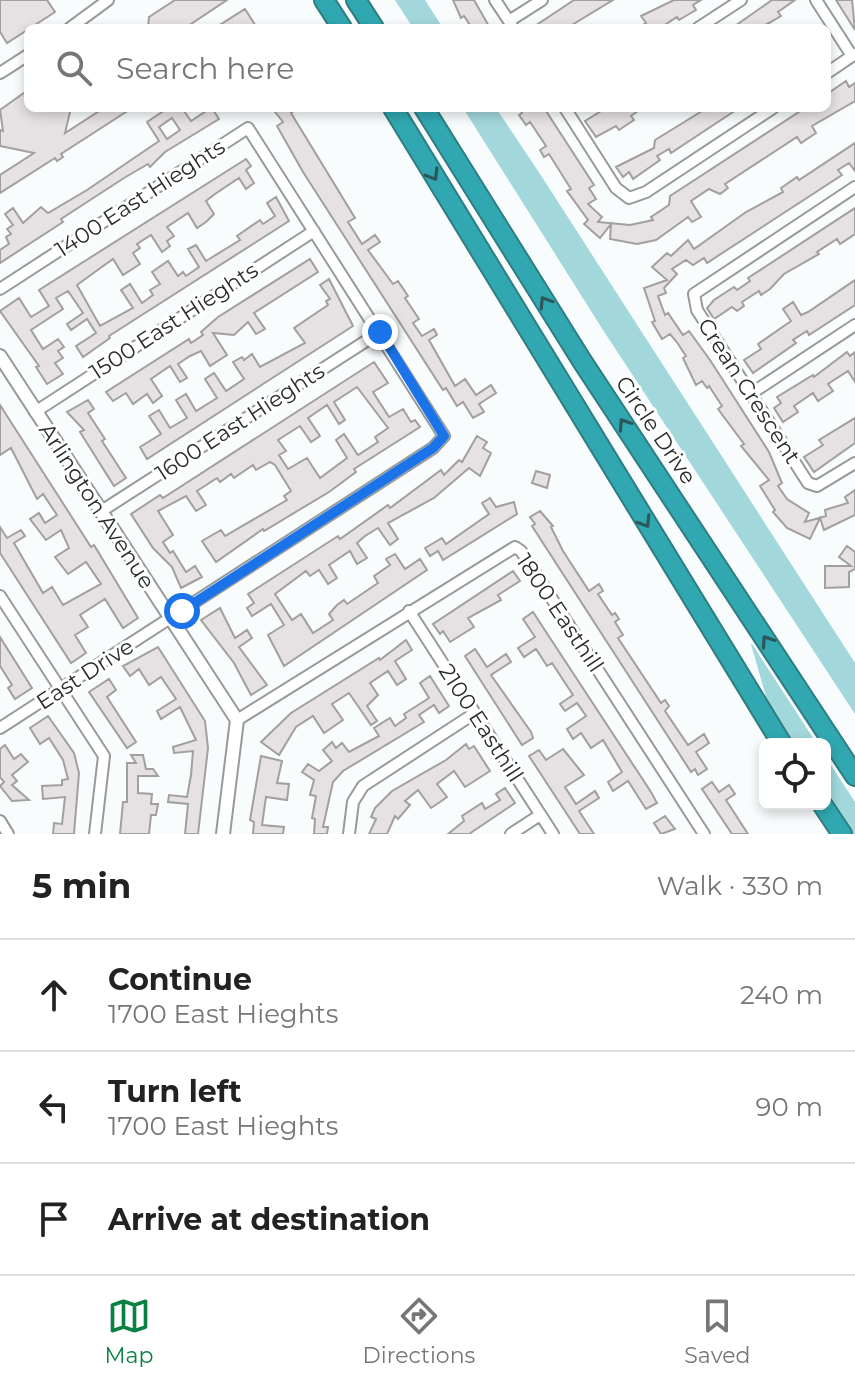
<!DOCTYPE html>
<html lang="en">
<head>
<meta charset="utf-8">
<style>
  :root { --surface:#fff; --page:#f6f6f6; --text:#222; --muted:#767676; --line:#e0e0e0; --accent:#0b8043 }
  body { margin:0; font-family:Montserrat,sans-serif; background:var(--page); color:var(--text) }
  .controls { position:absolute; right:24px; bottom:24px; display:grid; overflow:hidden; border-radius:12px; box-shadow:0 4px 12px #0003 }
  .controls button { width:72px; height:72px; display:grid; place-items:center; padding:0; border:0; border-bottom:2px solid var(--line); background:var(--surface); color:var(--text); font:40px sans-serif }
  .stop { position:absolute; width:24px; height:24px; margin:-18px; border:6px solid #1a73e8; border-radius:50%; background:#fff }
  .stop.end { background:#1a73e8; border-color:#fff; box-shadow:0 2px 8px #0008 }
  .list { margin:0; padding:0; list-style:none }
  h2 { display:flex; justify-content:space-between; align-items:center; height:104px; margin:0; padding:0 32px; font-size:34px }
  h2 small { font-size:26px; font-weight:400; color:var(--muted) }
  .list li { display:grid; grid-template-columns:52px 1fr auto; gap:24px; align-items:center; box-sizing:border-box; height:112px; padding:0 32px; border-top:2px solid var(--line) }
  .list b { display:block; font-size:30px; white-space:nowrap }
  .list p { margin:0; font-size:26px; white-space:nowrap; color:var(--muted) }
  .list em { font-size:26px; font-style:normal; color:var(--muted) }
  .icon { flex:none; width:44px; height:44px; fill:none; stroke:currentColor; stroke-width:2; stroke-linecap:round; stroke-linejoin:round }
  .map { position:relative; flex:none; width:855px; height:834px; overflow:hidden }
  .search { position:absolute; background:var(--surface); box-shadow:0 4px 12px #0003; left:24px; right:24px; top:24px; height:88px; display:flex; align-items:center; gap:20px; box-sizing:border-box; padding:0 28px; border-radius:12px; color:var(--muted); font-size:30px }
  .sheet { height:440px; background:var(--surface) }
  nav { display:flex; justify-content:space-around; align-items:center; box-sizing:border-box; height:112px; border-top:2px solid var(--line); background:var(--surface); font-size:22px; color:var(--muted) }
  nav a { display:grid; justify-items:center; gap:4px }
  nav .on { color:var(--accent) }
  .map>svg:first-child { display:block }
  .green { fill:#a2d7dc }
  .building { fill:#e6e1e2; stroke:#a39f9f; stroke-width:2; fill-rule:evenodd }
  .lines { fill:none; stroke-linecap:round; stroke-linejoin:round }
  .minor-casing { stroke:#969a9a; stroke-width:14 }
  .tertiary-casing { stroke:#969a9a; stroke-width:16 }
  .motorway-casing { stroke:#2f7d82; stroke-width:22 }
  .minor { stroke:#fff; stroke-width:10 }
  .tertiary { stroke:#fff; stroke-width:12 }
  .motorway { stroke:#31a8b1; stroke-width:18 }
  .oneway { stroke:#2c575b }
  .route { stroke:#1a73e8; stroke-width:10 }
  .labels { text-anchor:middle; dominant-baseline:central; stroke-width:6; stroke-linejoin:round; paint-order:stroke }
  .street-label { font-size:22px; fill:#2a2c2c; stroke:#fff }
</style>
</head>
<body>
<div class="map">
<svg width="855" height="834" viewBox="0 0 855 834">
  <rect width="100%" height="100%" fill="#f8fcfd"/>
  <!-- green -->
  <path class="green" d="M395,0H425L443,28H413Z
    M463,108H496L540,174L855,663V714L603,330Z
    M751,644H752L817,744H790L770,711Z
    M825,756L855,802V834H848L825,798Z"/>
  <!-- building -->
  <path class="building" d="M0,0H47L55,12L7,43L0,32Z
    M175,0H227L185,28H148L149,17Z
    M453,0H474L490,28H472L464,16L461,18Z
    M574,0H613L572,25L574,28H532Z
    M674,0H701L693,5L696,10L679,20L677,17L660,28H638L646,23L641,16Z
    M772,0H795L778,12L781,16L769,23L759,28H732Z
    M836,0H852L855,30Z
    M245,9L257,28H215Z
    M846,81L849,87L855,83V101L812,126L816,133L801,143L797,137L725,184L728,188L720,194L709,189L691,201L701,217L692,222L688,217L656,240L637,244L610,239L611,224L600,238L584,224L588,220L567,191L571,189L549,154L544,157L540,150L546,146L530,122L526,125L519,115L522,113L519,108L546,111L594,185L589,188L596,199L588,204L602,217L598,222L630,225L653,220L651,217L669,205L670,196L805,108H827V94Z
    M28,90V108H71L65,133L104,108H132L61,154L63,157L57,161L55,158L0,193V175L34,153L0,146V130L3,131L0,110Z
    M168,108H182L191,121L206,111L204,108H212L219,119L165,152L150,167L148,164L124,178L61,219L63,222L0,263V250L9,244L6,237L11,234L7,229L13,225L5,214L13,208L23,223L41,207L48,213L87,190L159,141L147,122ZM172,118L180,130L167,139L159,127Z
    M272,108H298L291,113L355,218L348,222L362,244L375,235L380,242L368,250L393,284L398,281L408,296L405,298L419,319L413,323L422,336L434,329L437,335L429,340L455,386L465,379L476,395L491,385L496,393L479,404L484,412L473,418L463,402L457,406L446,388L443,390L303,172L277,126L283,122Z
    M606,108H642L631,116L634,120L619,130L616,126L596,137L585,121Z
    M707,108H739L671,153L669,149L657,156L660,160L633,179L629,172L623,177L616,167L654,148L655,140Z
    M855,143V171L849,163L838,170L842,175L707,263L704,258L693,265L686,260L672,269L677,274L664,288L666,293L658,296L665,315L668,313L683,335L689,331L710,360L769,452L782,483L778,486L787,499L809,513L805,522L826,516L825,510L848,503L845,497L855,490V515L824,530L820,518L810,539L787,528L773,512L775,510L760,486L769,480L741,446L744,444L718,409L722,406L709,386L707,388L702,381L696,385L683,358L686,356L676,341L670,334L662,339L652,322L655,321L644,288L667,280L652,267L667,253L671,256L688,240L694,249L746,212L783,192L781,188L797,177L799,180Z
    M246,159L251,166L246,170L254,183L246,189L239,178L215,194L206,201L214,214L206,222L197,228L188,213L167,227L174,236L167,241L170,246L162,252L151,235L137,244L140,248L133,253L140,264L123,275L113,259L77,285L100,326L133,308L121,290L130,284L142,303L153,295L150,290L160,284L152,272L168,261L178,276L183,272L186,276L199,267L188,249L196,245L206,261L240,240L237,236L260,220L263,224L275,216L267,203L276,197L289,221L109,336L110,338L83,357L76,346L96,333L87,319L71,330L67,324L83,313L68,291L56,298L63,309L31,330L43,349L58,339L64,347L58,351L63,358L55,363L63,374L47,384L36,367L39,366L0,311L19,298L31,317L49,306L39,290Z
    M855,208V234L840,244L837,239L817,252L819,254L784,274L770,289L761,295L759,291L742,302L744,306L737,311L732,307L714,319L707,308L714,300L734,287L737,290L750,281L748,278Z
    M310,259L318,272L254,313L265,329L256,334L248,322L234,335L213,333L227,355L210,366L201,351L190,356L178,364L187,378L180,382L170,366L151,379L162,396L153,403L147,394L133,404L126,393L113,401L106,392L189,339L191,343L203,335L201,332L218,317Z
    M329,279L353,326L147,459L140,447L161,434L149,416L159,410L170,428L187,418L176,400L186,394L196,411L217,398L205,379L214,373L226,391L244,379L233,362L242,357L244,360L252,354L260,367L305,343L294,328L328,305L326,301L330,299L320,285Z
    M855,280V305L809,335L807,331L793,340L796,343L753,373L744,360L761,349L758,344L791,321L783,309L793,302L801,315L808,312Z
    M847,352L850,356L855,352V382L848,371L828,384L833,391L818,401L813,393L794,406L798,412L783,422L774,408L781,403L777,397L813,375L814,377Z
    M374,362L388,383L373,392L389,417L403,409L411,422L415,420L420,427L354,469L356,472L329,492L264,531L263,529L216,562L202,541L221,530L225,536L287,500L284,496L291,491L275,465L270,462L256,470L253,465L234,478L231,474L220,482L217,478L197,491L206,505L196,511L186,496L158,511L173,535L163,542L170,553L173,551L186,572L195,566L202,577L181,588L172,567L153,548L131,514L160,495L163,498ZM357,387L388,428L375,437L378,442L358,455L344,434L336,440L347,458L320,478L307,458L288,469L279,455L286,451L278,440L300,426L311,442L320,436L308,418L327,405L339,424L345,420L334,402Z
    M88,400L94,409L88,413L105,439L102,441L126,478L114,486L80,432L84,430L67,412Z
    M0,405L91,547L94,545L138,618L123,628L105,599L80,615L88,627L75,635L86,653L71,663L0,553V527L7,538L21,530L25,536L14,543L43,593L52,587L63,605L101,584L86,562L68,574L55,557L69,548L61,530L46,540L30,519L39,513L45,523L57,515L43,494L37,499L11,448L0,455Z
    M855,418V443L814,472L804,457L823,445L819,440Z
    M477,436L487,442L483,448L491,453L480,476L469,468L434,498L388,523L398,539L390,545L378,528L365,536L357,543L367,558L357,564L350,551L329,565L337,578L328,584L319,570L310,576L306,571L275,594L292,620L301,614L313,633L333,620L329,614L337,605L344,600L347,604L378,583L374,576L390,565L386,559L395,554L405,569L420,559L427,570L284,666L268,635L284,625L271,604L252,616L247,608L254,603L248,594L338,536L340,539L388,505L390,508L441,470L444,475L459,460L462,462Z
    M536,471L550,475L547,488L532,483Z
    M490,498L496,507L514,502L517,514L443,560L438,551L430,556L425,548L442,538L446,544L489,514L482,503Z
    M540,511L553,526L551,527L563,551L589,591L599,584L603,591L598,594L612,615L615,613L619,619L615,622L623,635L618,638L661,703L665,700L669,706L665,711L688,745L704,734L709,743L696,752L707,769L698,775L695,769L691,772L532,526L535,524L530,517Z
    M847,546L855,552V569L849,572V587L825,588V566H851L839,557Z
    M513,571L520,581L498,595L501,600L468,618L474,627L450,642L443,631L440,634L433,624Z
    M220,608L235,638L247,630L252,638L239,647L267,685L251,695L234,663L201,620Z
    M533,612L651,792L657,803L646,809L628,781L613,791L608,782L622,772L603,740L591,748L581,733L573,739L567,729L586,716L577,703L565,711L560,704L573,695L552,663L547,666L536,649L524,657L518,648L535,637L523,619Z
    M0,637L32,688L15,699L8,688L12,685L0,666Z
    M406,640L412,650L395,661L406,679L397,685L388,671L370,683L378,695L367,706L377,721L371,725L349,693L332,704L343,720L324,733L313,716L296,727L279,755L261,742L291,713L379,658L380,660Z
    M158,647L205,721L208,748L198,834H185L188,804L168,802L169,795L187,797L191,775L193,751L174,753L173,747L196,740L180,707L161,719L157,711L176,699L161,677L149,685L139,669L130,676L123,666Z
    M475,649L487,667L506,654L511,662L491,675L531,732L533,738L522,745L465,656Z
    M430,676L449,706L439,713L434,705L419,715L424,722L343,771L333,782L323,827H328L327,834H314L315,819L312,818L316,796L310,795L314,780L302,772L308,764L319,771L332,761L323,750L332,742L336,748L342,743L349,752L379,736L374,728L390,718L395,726L406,718L404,714L429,698L420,683Z
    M109,679L116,690L107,697L136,742L127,748L89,692Z
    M48,716L74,753L79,773L74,834H53L54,823L62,824L65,797L43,799L42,786L62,785V780L68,779L63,760L49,738L40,744L30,728Z
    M466,744L469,749L474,746L490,771L465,787L454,771L437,784L447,797L440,802L431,808L418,790L405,801L410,805L398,819L395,816L387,834H369L376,819L371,817L375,808L392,791L446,760Z
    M5,745L14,759L21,754L28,762L12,775L17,781L12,785L29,800L12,801L0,786L4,782L0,777V749Z
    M563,749L584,775L565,787L576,804L595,791L599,798L579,811L594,834H580L529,756L539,750L546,760Z
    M131,755H143L146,769H153L158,776H138V793L152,794L151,804H158L156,815H151L149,834H120L123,802H127V763H136Z
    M261,756L282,761L277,783L289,784L287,800L266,797L262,825L284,827L283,834H253L254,822L250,820Z
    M712,782L719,792L729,785L735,794L726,800L748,834H732L702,789Z
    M505,788L515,803L469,834H448L464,821L462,816L482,803L485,809L500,800L496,794Z
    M665,816L675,829L661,834L654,823Z"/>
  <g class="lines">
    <defs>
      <path id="minor" d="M495,0L509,21
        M816,0L852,56
        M70,28L108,0
        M513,28L509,21L542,0
        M698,28L741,0
        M0,73L28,55
        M827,73L855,54
        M565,108L616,188L629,198L646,192L773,108
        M855,187L694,294L697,310L808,483L817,486L855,463
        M0,289L248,128L444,436L433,448L0,728
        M752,393L855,325
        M35,412L314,231
        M100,512L380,332
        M0,596L104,756L95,834
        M409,611L553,834
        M237,720L515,547L521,551L704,834
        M0,821L8,834
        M349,834L353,802L363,786L475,713
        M511,834L540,815"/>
      <path id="tertiary" d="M0,356L237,720L223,834"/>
      <path id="motorway" d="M324,0L342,28
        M356,0L374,28
        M393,108L782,744
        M424,108L582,361L855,776
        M822,804L842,834"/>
    </defs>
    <!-- minor casing -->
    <use href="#minor" class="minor-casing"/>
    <!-- tertiary casing -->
    <use href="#tertiary" class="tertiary-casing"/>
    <!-- motorway casing -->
    <use href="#motorway" class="motorway-casing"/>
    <!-- minor -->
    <use href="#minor" class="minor"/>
    <!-- tertiary -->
    <use href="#tertiary" class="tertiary"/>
    <!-- motorway -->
    <use href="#motorway" class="motorway"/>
  </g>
  <!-- one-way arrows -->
  <defs><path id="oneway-chevron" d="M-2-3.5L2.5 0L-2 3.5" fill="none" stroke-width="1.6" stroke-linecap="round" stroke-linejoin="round" transform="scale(2)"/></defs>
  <g class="oneway">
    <use href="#oneway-chevron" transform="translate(433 175) rotate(59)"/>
    <use href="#oneway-chevron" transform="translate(545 302) rotate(-122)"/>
    <use href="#oneway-chevron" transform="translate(624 424) rotate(-124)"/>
    <use href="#oneway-chevron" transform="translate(645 522) rotate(58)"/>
    <use href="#oneway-chevron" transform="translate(767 641) rotate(-124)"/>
  </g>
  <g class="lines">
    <!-- route -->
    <path class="route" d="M182,611L433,448L444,436L380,332"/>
  </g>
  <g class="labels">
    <!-- street labels -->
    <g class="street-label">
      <text transform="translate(140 198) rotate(-33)">1400 East Hieghts</text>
      <text transform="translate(174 321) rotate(-33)">1500 East Hieghts</text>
      <text transform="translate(749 391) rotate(57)">Crean Crescent</text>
      <text transform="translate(240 422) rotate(-33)">1600 East Hieghts</text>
      <text transform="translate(656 430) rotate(56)">Circle Drive</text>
      <text transform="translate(97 506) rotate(57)">Arlington Avenue</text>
      <text transform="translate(560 613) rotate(56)">1800 Easthill</text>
      <text transform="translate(85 674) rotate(-33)">East Drive</text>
      <text transform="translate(481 723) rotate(57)">2100 Easthill</text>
    </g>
  </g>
</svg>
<div class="controls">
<button><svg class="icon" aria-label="locate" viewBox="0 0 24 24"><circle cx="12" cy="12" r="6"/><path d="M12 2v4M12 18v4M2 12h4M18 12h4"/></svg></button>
</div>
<div class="stop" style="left:182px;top:611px"></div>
<div class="stop end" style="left:380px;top:332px"></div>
<div class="search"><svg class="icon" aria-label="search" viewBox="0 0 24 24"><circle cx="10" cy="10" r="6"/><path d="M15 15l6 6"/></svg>Search here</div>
</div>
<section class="sheet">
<h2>5 min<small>Walk · 330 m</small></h2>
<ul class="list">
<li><svg class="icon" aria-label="ahead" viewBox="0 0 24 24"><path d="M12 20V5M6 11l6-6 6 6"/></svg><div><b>Continue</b><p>1700 East Hieghts</p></div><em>240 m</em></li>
<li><svg class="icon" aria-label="left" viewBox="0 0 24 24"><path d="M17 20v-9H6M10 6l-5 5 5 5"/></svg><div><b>Turn left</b><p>1700 East Hieghts</p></div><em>90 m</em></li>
<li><svg class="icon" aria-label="arrive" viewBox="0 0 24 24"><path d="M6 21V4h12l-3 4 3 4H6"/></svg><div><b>Arrive at destination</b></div></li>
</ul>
</section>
<nav>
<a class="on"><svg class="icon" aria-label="map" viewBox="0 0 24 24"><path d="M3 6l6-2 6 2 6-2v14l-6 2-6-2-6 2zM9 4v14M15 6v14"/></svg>Map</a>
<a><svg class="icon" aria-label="directions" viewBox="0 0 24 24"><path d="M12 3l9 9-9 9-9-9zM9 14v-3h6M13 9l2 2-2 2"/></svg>Directions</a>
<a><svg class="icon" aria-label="saved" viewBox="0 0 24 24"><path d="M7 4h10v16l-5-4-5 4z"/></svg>Saved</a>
</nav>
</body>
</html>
